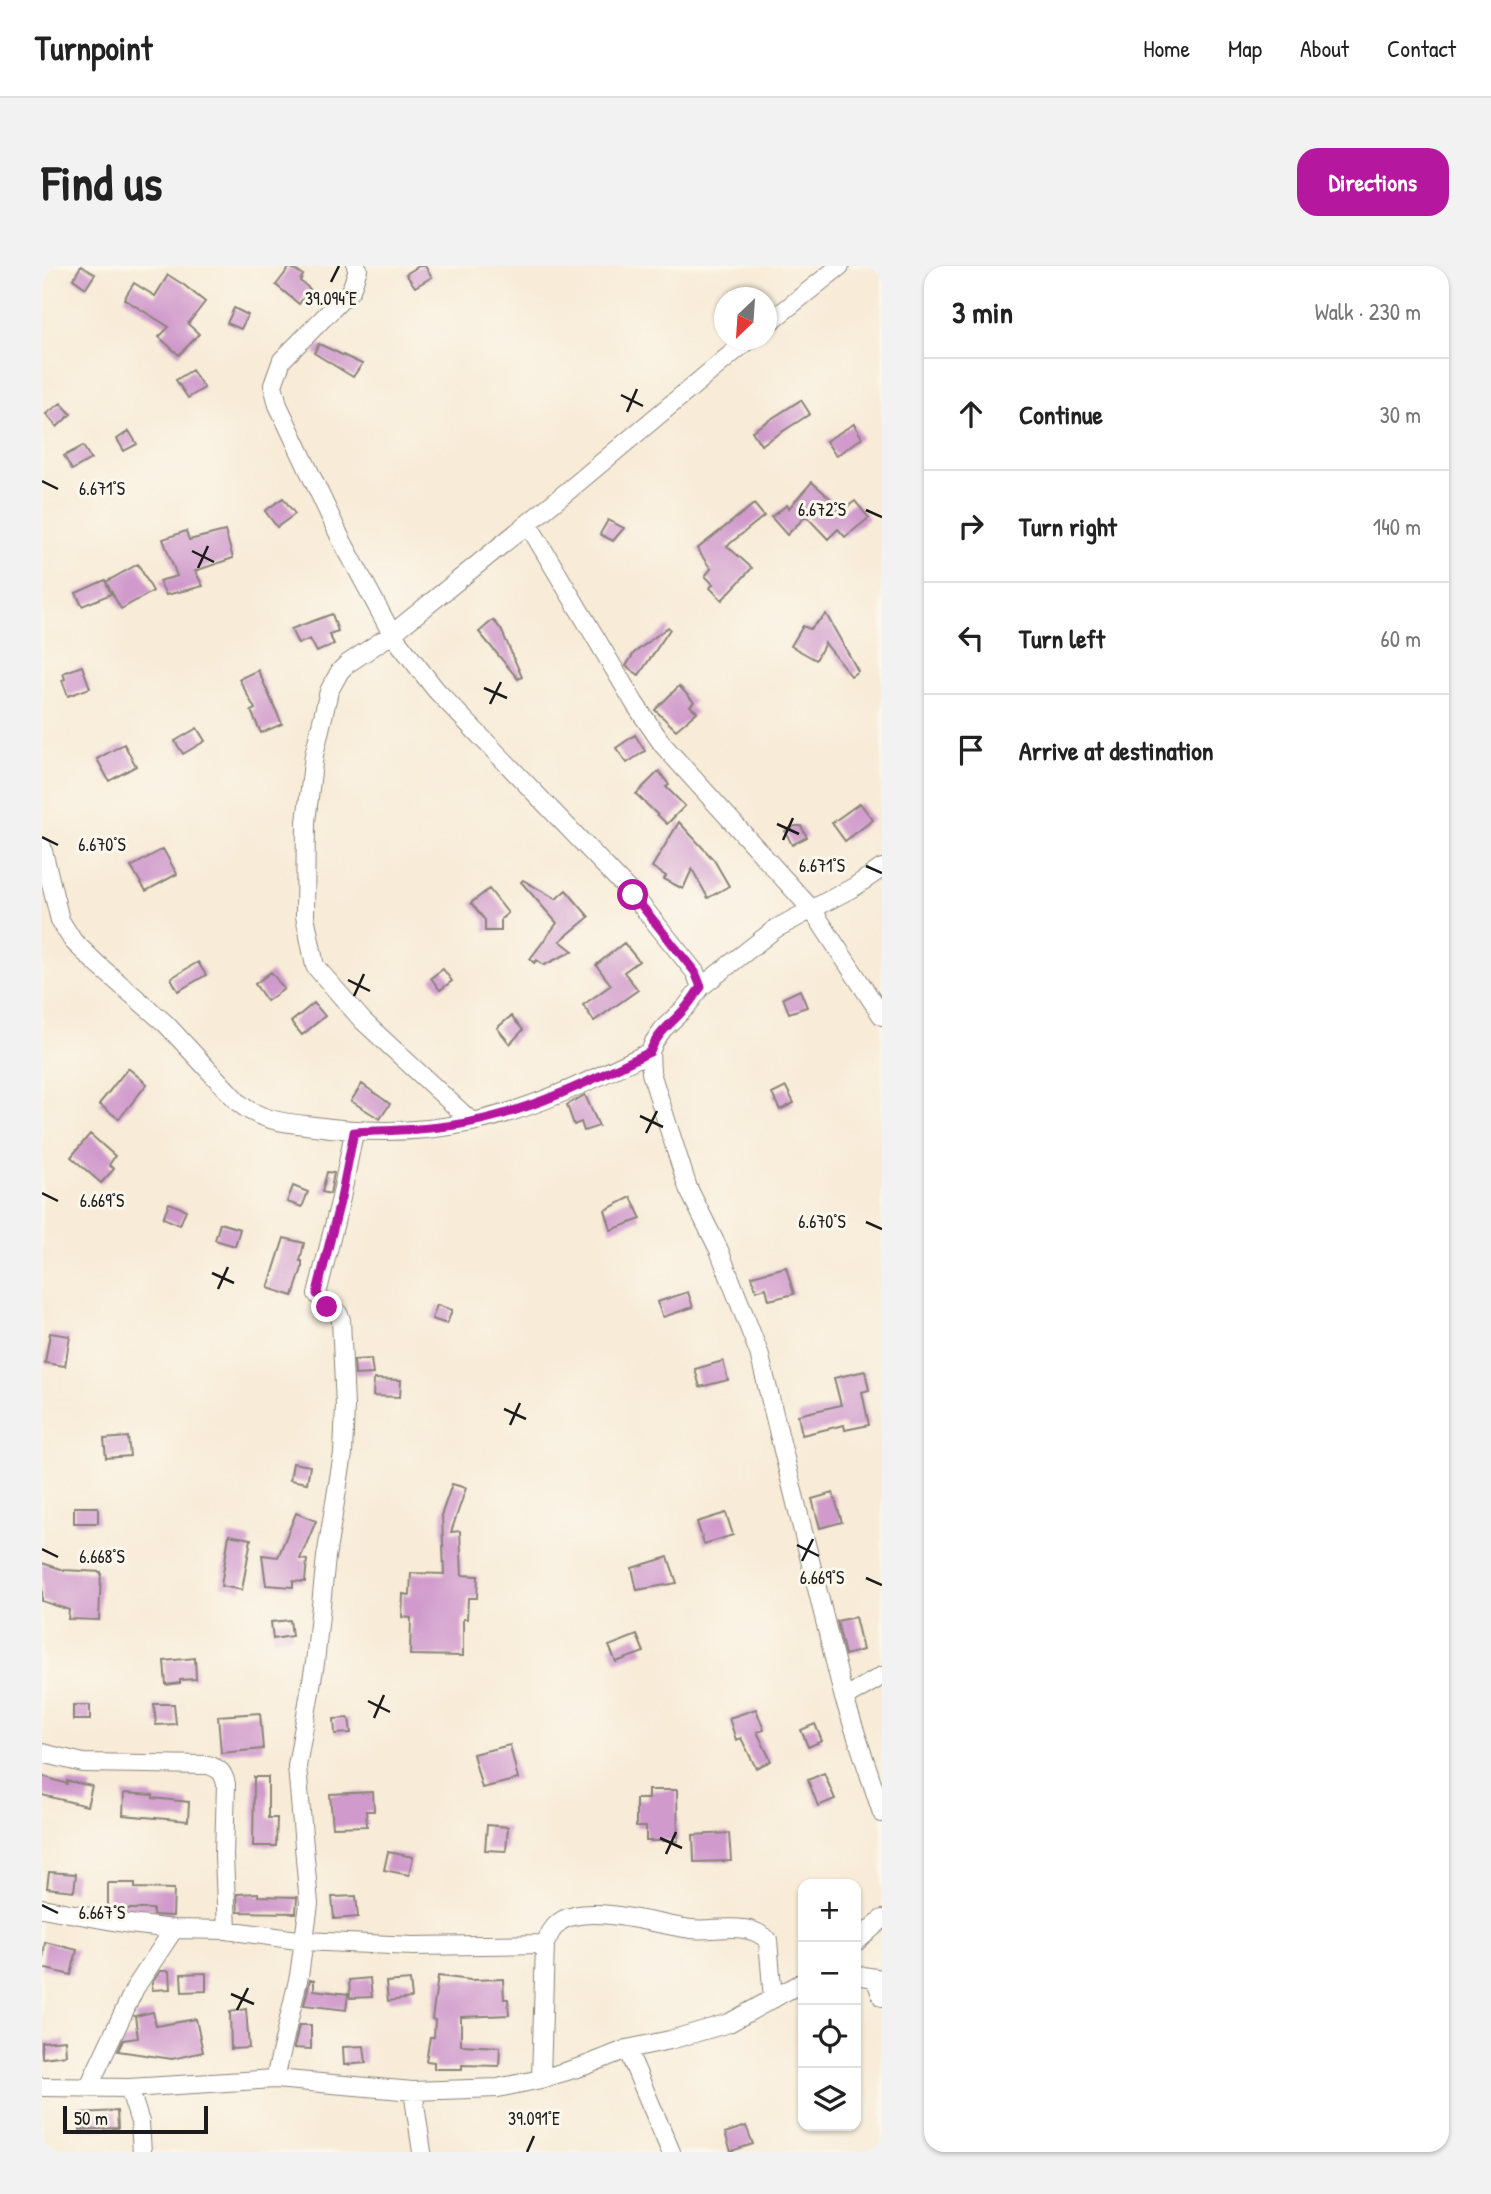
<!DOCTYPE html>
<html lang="en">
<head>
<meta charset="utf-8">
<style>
  :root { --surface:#fff; --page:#f2f2f2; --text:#222; --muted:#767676; --line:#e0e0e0; --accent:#b5179e }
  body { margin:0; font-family:"Patrick Hand",sans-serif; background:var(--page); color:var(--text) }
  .controls { position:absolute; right:21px; bottom:21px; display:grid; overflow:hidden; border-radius:14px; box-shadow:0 2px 5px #0004 }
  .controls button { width:63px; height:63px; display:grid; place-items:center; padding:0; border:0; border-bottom:2px solid var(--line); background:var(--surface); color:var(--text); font:35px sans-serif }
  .compass { position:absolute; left:672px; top:21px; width:63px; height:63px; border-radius:50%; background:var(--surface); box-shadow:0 2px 5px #0004; rotate:205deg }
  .scale { position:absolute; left:21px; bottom:18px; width:145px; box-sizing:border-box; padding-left:7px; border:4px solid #1c1c1c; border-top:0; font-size:19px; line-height:24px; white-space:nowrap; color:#1c1c1c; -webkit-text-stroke:5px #fbf7ec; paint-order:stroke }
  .stop { position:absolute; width:21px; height:21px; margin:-16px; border:5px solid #b5179e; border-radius:50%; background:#fff }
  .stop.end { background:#b5179e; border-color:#fff; box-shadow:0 2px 7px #0008 }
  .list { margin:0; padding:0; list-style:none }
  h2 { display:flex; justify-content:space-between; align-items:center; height:91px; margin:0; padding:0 28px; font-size:30px }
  h2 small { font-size:23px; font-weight:400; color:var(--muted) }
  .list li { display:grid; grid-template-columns:46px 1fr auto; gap:21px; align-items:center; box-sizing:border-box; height:112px; padding:0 28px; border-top:2px solid var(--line) }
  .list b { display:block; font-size:26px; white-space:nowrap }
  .list em { font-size:23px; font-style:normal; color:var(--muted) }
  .icon { flex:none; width:38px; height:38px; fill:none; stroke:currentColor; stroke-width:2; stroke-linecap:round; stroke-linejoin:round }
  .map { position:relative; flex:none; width:840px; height:1886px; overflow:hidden; border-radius:21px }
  header { display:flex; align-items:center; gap:42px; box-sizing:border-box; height:98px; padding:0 35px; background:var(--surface); border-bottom:2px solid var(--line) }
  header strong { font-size:33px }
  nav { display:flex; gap:38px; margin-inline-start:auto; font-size:24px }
  .intro { display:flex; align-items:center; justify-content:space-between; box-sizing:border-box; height:168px; padding:0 42px }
  h1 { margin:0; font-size:49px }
  .button { padding:18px 32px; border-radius:21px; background:var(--accent); color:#fff; font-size:24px; font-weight:700 }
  main { display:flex; gap:42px; padding:0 42px }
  aside { flex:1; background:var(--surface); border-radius:21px; box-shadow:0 2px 5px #0004 }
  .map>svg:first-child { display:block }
  .building { fill:#d09acc }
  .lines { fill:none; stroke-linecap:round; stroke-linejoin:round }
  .street-casing { stroke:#8a847a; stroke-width:20 }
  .street { stroke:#fff; stroke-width:18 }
  .route { stroke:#b5179e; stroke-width:9 }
  .ticks { fill:none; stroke:#1c1c1c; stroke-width:2.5 }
  .ticks-label { font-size:18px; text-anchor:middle; fill:#1c1c1c; stroke:#fbf7ec; stroke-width:6; stroke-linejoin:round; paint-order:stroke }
</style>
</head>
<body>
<header>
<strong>Turnpoint</strong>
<nav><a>Home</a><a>Map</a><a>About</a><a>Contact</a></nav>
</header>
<div class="intro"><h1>Find us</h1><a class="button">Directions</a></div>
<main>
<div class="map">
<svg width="840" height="1886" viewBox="0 0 840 1886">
  <rect width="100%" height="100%" fill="#fbf7ec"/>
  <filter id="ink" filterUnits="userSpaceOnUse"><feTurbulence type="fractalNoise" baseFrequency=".0143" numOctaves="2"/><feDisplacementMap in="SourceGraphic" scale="14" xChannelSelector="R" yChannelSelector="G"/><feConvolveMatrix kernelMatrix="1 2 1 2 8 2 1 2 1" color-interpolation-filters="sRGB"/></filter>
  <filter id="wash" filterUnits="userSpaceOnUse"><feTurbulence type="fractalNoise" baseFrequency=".00686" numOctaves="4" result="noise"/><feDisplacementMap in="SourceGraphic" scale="28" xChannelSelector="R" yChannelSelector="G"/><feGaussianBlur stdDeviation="1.57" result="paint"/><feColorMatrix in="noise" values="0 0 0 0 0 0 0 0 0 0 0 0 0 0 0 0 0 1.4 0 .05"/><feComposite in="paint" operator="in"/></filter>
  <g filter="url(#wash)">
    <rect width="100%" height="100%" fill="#f8ebd7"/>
    <g id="blocks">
      <!-- building -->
      <path class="building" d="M39,0L53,8L44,22L31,13Z
        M377,0H383L390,11L373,21L364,8Z
        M248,1L261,9L258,15L268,23L257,38L234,19Z
        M126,9L142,19L163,36L146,58L157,68L137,89L117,71L127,61L82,33L92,17L113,30Z
        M192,42L206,49L199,63L185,57Z
        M277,78L320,98L311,111L272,87Z
        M150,104L162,122L146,132L134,114Z
        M759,134L768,148L719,179L710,165Z
        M19,137L29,148L15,161L4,148Z
        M812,158L820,172L794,190L784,175Z
        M87,165L95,178L82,185L75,173Z
        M41,180L49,193L30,204L22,190Z
        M770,216L801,244L813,235L827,252L803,271L796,263L786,273L764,250L745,269L729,251L745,239L747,242Z
        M241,232L253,248L235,261L223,245Z
        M712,238L722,250L685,280L710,302L680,334L668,322L671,318L663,310L669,303L655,283Z
        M566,254L582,262L571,275L558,268Z
        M144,265L147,274L183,265L191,292L153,305L161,320L124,329L117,315L135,310L121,273Z
        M96,298L111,325L79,343L64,316Z
        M63,314L69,328L40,340L34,327Z
        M290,348L296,365L287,368L292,378L275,386L268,373L256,378L249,363Z
        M784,348L816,405L809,410L783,377L774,394L749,380L761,360L768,363Z
        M451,354L459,363L480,411L476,413L437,366Z
        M626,361L628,363L597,409L584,400L592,387Z
        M40,400L48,422L26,430L20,414L23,413L21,407Z
        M216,404L240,458L219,467L209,445L213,443L197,413Z
        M637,420L652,436L648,440L655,446L634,464L613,444Z
        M155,462L163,475L141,488L133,475Z
        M593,469L603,485L585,497L574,482Z
        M82,478L94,500L67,515L55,493Z
        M617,505L627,519L624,521L643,540L625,558L594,528Z
        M818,537L831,554L803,575L790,557Z
        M637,556L672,594L687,620L666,632L650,603L641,623L622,613L624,610L610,601Z
        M753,560H759L765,571L750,579L743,565Z
        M121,583L135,608L104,625L89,601Z
        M481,614L514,633L524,624L547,651L518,675L531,685L502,699L495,694L492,697L488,693L515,657L479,616Z
        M447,623L466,647L459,653V665H443V654L429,637Z
        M582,677L597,695L582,706L596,724L552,755L541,739L569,719L554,699Z
        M156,696L164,709L136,725L129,712Z
        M401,703L410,715L398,724L389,712Z
        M229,706L242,723L225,735L213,718Z
        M758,724L765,741L747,747L741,732Z
        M272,737L283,750L260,769L249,756Z
        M469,750L481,764L468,778L455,762Z
        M86,802L105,818L77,853L57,838Z
        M320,818L348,838L338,853L309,835Z
        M744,821L752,837L738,844L730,828Z
        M543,829L557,860L542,865L539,856L532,859L525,839Z
        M48,868L73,890L67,899L72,903L59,917L29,891Z
        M285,906L292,907L288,928L280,926Z
        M251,920L266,926L260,941L245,936Z
        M589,931L599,953L569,964L563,944Z
        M127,937L144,944L138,959L121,952Z
        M178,957L198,963L193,980L173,974Z
        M242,972L262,977L258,995H260V1002L251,1030L226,1022Z
        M744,1001L752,1028L727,1034L724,1022L714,1025L710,1010Z
        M646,1026L651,1041L621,1051L615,1036Z
        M395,1039L410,1044L405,1058L390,1053Z
        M8,1067L28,1070L23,1100L3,1097Z
        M329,1093L331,1108L313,1109L312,1094Z
        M681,1095L686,1114L658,1121L653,1103Z
        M823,1105L827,1124L820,1126L827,1159L803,1164L802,1159L760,1169L756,1149L799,1139L792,1112Z
        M332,1113L359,1114L358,1131L331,1130Z
        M86,1171L88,1190L64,1192L62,1173Z
        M251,1197L268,1200L265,1217L248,1214Z
        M410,1218L424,1222L409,1266L418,1265L420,1309L436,1310L435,1332H426L425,1353H421V1390L368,1389L369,1352L360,1351L361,1328L368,1329L369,1307L402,1308L400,1247Z
        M791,1227L800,1256L778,1262L770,1233Z
        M32,1241H56V1257H32Z
        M254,1247L274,1255L258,1293L265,1294L263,1316L251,1315V1321L224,1319L220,1289L236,1291Z
        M684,1247L691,1269L662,1278L655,1256Z
        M187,1269L209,1273L200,1324L179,1320Z
        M626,1291L635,1317L595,1324L590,1302Z
        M0,1297L22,1304L59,1306L57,1354L26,1353L27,1344L0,1335Z
        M813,1351L821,1384L803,1389L795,1355Z
        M248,1354L250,1370L231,1373L229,1356Z
        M595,1369L602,1386L574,1396L567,1380Z
        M153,1392L154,1413L138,1414V1417L124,1419L122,1395Z
        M112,1438H132L134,1458L114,1459Z
        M31,1439H48V1454H31Z
        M714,1443L722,1464L715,1466L729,1495L714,1502L699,1472L694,1474L687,1452Z
        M218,1447L221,1483L179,1487L176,1450Z
        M307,1452L309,1467L293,1468L292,1453Z
        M773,1458L780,1475L766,1481L759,1464Z
        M468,1479L476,1513L440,1522L431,1488Z
        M782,1507L793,1533L776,1540L766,1514Z
        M0,1510L25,1518V1515L50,1520L45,1540L0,1529Z
        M212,1511H226V1552H235L234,1580H211Z
        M606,1524H635L636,1575H604V1561H594V1533H606Z
        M331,1526L332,1545H324L325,1560L291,1561L288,1528Z
        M82,1527L111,1529V1532L147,1536L146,1555L81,1549Z
        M445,1559L466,1561L464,1585L443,1584Z
        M687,1567L689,1595L652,1596L651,1569Z
        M346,1586L371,1591L367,1609L342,1604Z
        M7,1606L34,1608L32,1625L5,1622Z
        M66,1617H93V1622L132,1623L131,1650L111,1649V1643H66Z
        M216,1627V1630L255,1631L254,1647L196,1646L195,1628Z
        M314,1630L316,1651L292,1653L290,1631Z
        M3,1676L35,1684L29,1709L0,1702Z
        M118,1705H127L128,1723L110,1724V1717Z
        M164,1707V1725L140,1726L139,1708Z
        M396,1710L429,1714L461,1713L462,1733H466L467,1749L419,1751V1779L458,1781L457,1800L420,1799V1803H392V1796L384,1795L388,1771H392L393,1754L390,1753Z
        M328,1712L330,1731L308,1732L307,1714Z
        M268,1714H272V1724L306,1728L304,1744L262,1739Z
        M368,1714L370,1732L346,1735L344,1716Z
        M204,1743L207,1782L189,1783L188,1746Z
        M111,1746L114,1760L154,1753L161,1786L130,1793L76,1785L81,1774L96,1772L93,1750Z
        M257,1759H269V1783L252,1782Z
        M23,1774L24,1789L0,1792V1776Z
        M322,1780L324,1797L302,1799L301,1781Z
        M75,1845L76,1862L38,1864V1847Z
        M704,1860L711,1878L689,1885L683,1867Z"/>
    </g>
  </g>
  <g filter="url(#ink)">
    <use href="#blocks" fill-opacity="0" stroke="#8a847a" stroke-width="2"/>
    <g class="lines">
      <defs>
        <path id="street" d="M314,0L316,3L309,24L240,94L231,119L236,139L298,271L350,368L394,424L591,629L653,706L659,721L644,741L621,763L612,776L608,786L609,807L646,922L677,984L717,1087L802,1432L840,1547
          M724,59L798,0
          M486,258L593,438L621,479L771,645L840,750
          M0,581L18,654L31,675L55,698L124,758L197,837C218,855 245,857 272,860C323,867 379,867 430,856C492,843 552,813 608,786
          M659,721L733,663L812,621L840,602
          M430,856L321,755L273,700L263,650L264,556L272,489L287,425L298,405L305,398L350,368L527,224L706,74
          M802,1432L840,1410
          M0,1487L41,1497L166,1499C178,1503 181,1506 184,1518L182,1589L185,1664
          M0,1642L87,1658L132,1663L185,1664L262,1675L371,1680L503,1678
          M814,1676L840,1653
          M814,1709L840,1713
          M833,1712L840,1731
          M585,1783L629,1886
          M233,1813L257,1710L267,1638L255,1500L273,1397L284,1291L301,1188L303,1140L299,1054L296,1047L285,1041L275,1028L299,932L312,866
          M499,1813L503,1678C509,1664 515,1653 532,1650C562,1642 617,1659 649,1663C666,1665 685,1660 702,1663C712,1664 718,1668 726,1674L731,1733
          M47,1820L93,1722L132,1663
          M0,1821L87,1822L233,1813L371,1825L456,1822L499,1813L545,1799L585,1783L628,1774L687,1757L761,1716
          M87,1822L98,1856L100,1886
          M371,1825L380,1886"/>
      </defs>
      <!-- street casing -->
      <use href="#street" class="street-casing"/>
      <!-- street -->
      <use href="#street" class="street"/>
    </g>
  </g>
  <g class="lines" filter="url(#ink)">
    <!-- route -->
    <path class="route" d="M285,1041L275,1028L276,1022L299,932L312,866C351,864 391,864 429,856C490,844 553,813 608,786C615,766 632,756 645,740C650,734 654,727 659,721L653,706L591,629"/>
  </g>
  <!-- ticks -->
  <path class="ticks" d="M289,16L297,0M579,129L601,140M585,146L595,123M0,215L16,223M824,244L840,251M150,285L172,296M156,302L166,280M442,422L465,432M448,438L459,416M735,558L757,568M0,571L16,579M741,574L751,552M824,600L840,607M306,714L328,725M312,730L322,708M598,850L621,861M604,867L615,845M0,927L16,935M824,956L840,963M170,1007L192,1017M176,1023L186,1001M462,1143L484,1153M468,1159L478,1137M755,1279L777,1290M0,1283L16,1291M760,1295L771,1273M824,1312L840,1319M326,1435L348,1446M332,1452L342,1429M618,1572L640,1582M624,1588L634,1566M0,1639L16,1647M189,1728L212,1738M195,1744L206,1722M485,1886L492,1870"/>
  <g class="ticks-label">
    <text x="289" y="39">39.094°E</text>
    <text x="60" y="229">6.671°S</text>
    <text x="780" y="250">6.672°S</text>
    <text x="60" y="585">6.670°S</text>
    <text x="780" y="606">6.671°S</text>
    <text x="60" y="941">6.669°S</text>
    <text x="780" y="962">6.670°S</text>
    <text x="60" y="1297">6.668°S</text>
    <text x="780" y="1318">6.669°S</text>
    <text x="60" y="1653">6.667°S</text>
    <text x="492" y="1859">39.091°E</text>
  </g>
</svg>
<div class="controls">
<button>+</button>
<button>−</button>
<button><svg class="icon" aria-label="locate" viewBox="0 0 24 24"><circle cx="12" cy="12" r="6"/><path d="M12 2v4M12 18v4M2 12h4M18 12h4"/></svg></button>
<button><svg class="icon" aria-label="layers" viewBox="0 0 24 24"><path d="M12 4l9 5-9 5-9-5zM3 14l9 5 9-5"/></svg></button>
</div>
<svg class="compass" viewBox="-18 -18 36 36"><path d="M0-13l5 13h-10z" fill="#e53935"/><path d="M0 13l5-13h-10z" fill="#767676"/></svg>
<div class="scale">50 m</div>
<div class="stop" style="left:591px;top:629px"></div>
<div class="stop end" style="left:285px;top:1041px"></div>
</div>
<aside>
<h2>3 min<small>Walk · 230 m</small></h2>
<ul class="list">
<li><svg class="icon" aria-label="ahead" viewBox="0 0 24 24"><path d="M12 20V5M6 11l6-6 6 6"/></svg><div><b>Continue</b></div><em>30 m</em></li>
<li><svg class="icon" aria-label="right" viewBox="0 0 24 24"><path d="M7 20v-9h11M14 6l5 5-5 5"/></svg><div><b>Turn right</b></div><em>140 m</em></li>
<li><svg class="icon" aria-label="left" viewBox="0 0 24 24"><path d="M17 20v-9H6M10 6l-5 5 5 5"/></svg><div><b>Turn left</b></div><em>60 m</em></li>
<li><svg class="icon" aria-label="arrive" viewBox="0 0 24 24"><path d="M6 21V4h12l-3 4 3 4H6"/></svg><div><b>Arrive at destination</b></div></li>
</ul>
</aside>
</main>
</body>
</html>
